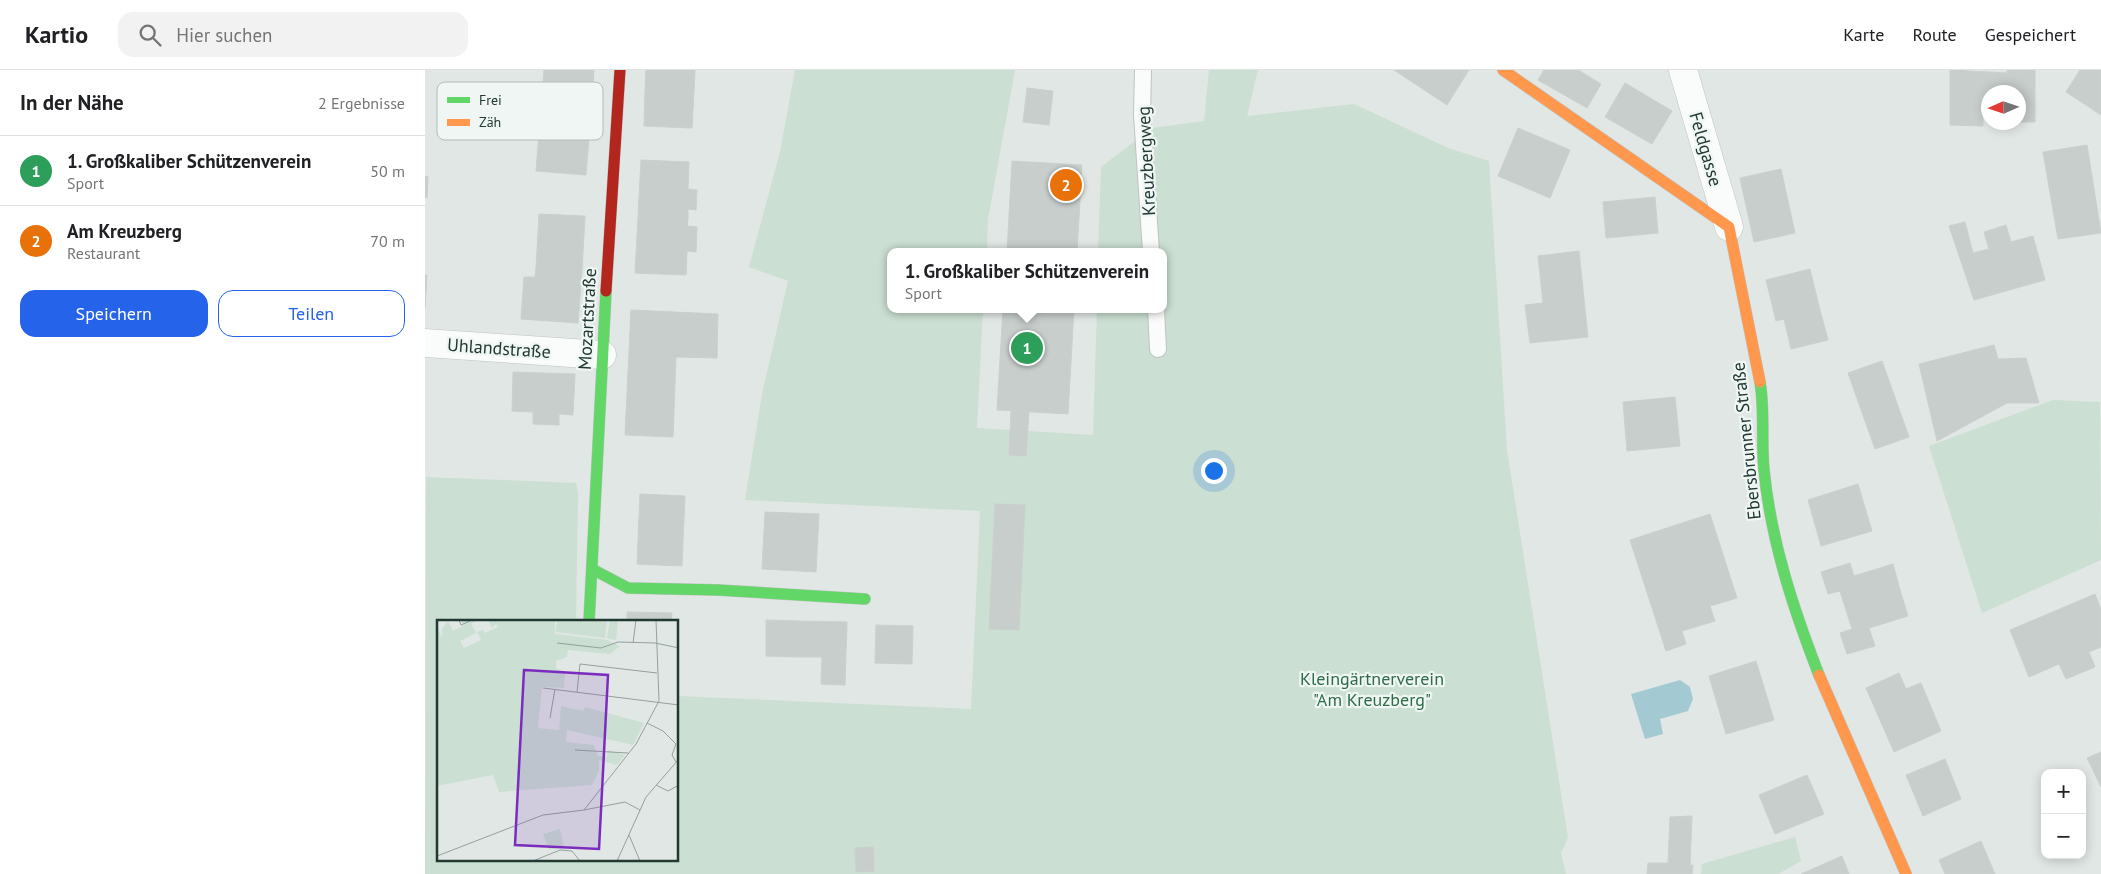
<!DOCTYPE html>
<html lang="de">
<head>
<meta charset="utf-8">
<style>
  :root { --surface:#fff; --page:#f2f2f2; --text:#202124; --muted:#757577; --line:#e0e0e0; --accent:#2563eb }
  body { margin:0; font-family:"PT Sans",sans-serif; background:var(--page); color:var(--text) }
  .controls { position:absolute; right:15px; bottom:15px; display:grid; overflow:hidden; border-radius:10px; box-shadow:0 2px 12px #0003 }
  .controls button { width:45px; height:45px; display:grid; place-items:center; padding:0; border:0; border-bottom:1px solid var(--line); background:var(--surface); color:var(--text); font:25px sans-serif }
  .compass { position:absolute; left:1556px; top:15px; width:45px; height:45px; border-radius:50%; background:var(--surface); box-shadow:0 2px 12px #0003; rotate:267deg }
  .you { position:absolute; left:788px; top:400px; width:18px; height:18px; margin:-12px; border:4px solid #fff; border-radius:50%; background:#1a73e8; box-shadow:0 0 0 8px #1a73e833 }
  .badge { display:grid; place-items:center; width:32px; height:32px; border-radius:50%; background:var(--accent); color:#fff; font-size:16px; font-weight:700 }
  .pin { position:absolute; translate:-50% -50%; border:2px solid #fff; box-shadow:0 1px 5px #0006 }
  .popup { position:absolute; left:462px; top:178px; width:280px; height:65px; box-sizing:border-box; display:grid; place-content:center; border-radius:10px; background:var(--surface); filter:drop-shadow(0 1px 4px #0005); font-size:16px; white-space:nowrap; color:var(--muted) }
  .popup b { font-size:19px; color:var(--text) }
  .popup::after { content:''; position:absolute; left:50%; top:100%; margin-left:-10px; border:10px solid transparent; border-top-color:var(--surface) }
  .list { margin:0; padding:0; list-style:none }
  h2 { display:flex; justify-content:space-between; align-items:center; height:65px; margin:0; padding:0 20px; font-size:21px }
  h2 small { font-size:16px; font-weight:400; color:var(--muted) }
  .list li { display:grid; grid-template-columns:32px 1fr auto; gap:15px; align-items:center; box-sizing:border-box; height:70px; padding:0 20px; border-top:1px solid var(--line) }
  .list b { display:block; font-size:19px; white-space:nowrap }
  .list p { margin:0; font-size:16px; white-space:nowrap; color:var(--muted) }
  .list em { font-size:16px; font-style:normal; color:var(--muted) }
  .actions { display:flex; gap:10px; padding:15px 20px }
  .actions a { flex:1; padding:11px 0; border:1px solid var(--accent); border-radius:15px; text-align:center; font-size:18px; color:var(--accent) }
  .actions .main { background:var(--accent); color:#fff }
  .icon { flex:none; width:28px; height:28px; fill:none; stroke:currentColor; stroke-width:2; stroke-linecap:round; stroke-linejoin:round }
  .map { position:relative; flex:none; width:1676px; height:804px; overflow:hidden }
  header { display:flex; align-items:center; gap:30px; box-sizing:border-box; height:70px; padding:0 25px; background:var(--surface); border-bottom:1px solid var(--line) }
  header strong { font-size:24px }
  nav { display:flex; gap:28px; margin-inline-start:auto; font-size:18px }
  .search { width:350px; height:45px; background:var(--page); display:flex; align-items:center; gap:12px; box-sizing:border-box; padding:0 18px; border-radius:15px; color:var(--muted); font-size:19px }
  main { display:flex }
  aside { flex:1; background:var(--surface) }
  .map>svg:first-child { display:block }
  .green { fill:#cbdfd2 }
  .water { fill:#a3cad3 }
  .building { fill:#c8cecc; stroke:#cad0cd }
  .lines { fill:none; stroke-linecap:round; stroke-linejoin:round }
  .lane-casing { stroke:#bec3c1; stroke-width:18 }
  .street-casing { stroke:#bec3c1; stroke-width:29 }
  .fast-casing { stroke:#bec4c2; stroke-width:12 }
  .slow-casing { stroke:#bec4c2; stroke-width:12 }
  .jam-casing { stroke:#bec4c2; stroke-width:12 }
  .lane { stroke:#fafbfb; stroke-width:16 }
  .street { stroke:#fafbfb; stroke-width:28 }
  .fast { stroke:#63d668; stroke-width:11 }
  .slow { stroke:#ff974d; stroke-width:11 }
  .jam { stroke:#b3261e; stroke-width:11 }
  .labels { text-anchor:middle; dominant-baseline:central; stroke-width:4.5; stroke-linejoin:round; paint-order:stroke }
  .street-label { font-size:18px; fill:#213833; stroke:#eff6f3 }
  .park-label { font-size:18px; fill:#2e6c4a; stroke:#eff6f3 }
  .inset-road { fill:none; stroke:#94a19d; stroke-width:1 }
  .view { fill:#7b2cbf; fill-opacity:0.15; stroke:#7b2cbf; stroke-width:2.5 }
  .inset-edge { fill:none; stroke:#213833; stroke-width:2.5 }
  .key { fill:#eff6f3; stroke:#b1bdb9; stroke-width:1 }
  .key-label { font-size:14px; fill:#213833 }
</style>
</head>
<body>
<header>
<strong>Kartio</strong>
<div class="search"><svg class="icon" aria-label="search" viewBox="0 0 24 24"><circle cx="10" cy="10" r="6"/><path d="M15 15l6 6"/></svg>Hier suchen</div>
<nav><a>Karte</a><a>Route</a><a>Gespeichert</a></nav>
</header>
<main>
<aside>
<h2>In der Nähe<small>2 Ergebnisse</small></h2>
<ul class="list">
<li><span class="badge" style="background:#2e9e5b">1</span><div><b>1. Großkaliber Schützenverein</b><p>Sport</p></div><em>50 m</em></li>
<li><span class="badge" style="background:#e8710a">2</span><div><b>Am Kreuzberg</b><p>Restaurant</p></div><em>70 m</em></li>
</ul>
<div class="actions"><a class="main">Speichern</a><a>Teilen</a></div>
</aside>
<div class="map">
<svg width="1676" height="804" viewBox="0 0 1676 804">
  <rect width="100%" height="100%" fill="#e1e7e4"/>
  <!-- green -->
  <path class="green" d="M370,0H590L563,149L562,182H466V239H558L552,358L668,365L672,239H738V182H673L676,97L727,58L779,51L784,0H833L822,46L929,34L1023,78L1064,91L1082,380L1143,768L1136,783L1141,804H0L1,407L151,413L153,424L151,551L14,552V790H252L253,626L546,639L555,441L320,430L337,324L363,211L324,197L355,82Z
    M1628,330L1675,332L1676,490L1557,543L1504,376Z
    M1370,767L1376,791L1353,804H1276L1277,794Z"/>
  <!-- water -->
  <path class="water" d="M1255,610L1265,617L1268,629L1263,641L1235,649L1238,664L1220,669L1206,624Z"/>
  <!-- building -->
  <path class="building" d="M119,0H169L166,43L116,39Z
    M221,0H270L269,22L220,20Z
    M969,0H1044L1022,35Z
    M1119,0H1153L1176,14L1162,38L1113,10Z
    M1525,0L1582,3V0H1610V52H1594V22H1564V41H1558V56L1525,55Z
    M1655,0H1676V45L1641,22Z
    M1200,13L1247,41L1227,74L1180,47Z
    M602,18L628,21L624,55L598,52Z
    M220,20L269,22L267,58L219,56Z
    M18,31L44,33L42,65L16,63Z
    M116,39L166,43L161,105L111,101Z
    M1093,58L1145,80L1125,128L1073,106Z
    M1662,75L1676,163L1633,169L1618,82Z
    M216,90L264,92L263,119L272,120L271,140L263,139V150L213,147Z
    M587,91L657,95L652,182H582Z
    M1356,99L1370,163L1329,172L1315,108Z
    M0,106L3,107L2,128L0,127Z
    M1230,127L1233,163L1181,168L1178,132Z
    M114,144L160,146L157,201L111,198Z
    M213,147L263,150L262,156L272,157L271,182L262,181L261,205L210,203Z
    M1540,152L1548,183L1564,179L1559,162L1581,155L1586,172L1608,166L1620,210L1549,230L1524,156Z
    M1154,181L1163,267L1105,273L1100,235L1118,233L1113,186Z
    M111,198L157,201L153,253L96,249L99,207H110Z
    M1385,199L1395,240L1351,251L1341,210Z
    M0,205H2L0,238Z
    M578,239H649L643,344L572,340Z
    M206,240L293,244L292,288L251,287L248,367L200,365Z
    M1395,240L1403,270L1366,279L1359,249Z
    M1569,275L1573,289L1601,288L1614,333H1582L1512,371L1494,294Z
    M1457,291L1484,367L1450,379L1423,303Z
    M88,302L150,304L148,345L134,344V355L108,354V342L87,341Z
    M1250,327L1255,376L1202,381L1198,332Z
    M586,341L604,342L601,386L584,385Z
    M1433,414L1447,461L1396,476L1383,430Z
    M215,424L260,426L257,496L212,494Z
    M570,434L600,435L594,560L564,559Z
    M340,442L394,444L391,502L337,499Z
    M1285,444L1312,528L1285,536L1290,551L1257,561L1261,574L1241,581L1205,470Z
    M1425,493L1429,506L1468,494L1475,520L1420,537L1415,521L1403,524L1396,502Z
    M1475,520L1483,546L1444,558L1450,576L1422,584L1415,563L1427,559L1420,537Z
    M1670,524L1676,539V577L1664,582L1670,597L1641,609L1634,594L1604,607L1585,560Z
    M202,542L247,543L246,552H202Z
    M341,550L374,551L373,587L341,586Z
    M374,551L422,552L420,615L396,614L397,587H373Z
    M451,555L488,556L487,594L450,593Z
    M1331,591L1349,650L1301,664L1284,606Z
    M1474,603L1481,619L1496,613L1516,661L1469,682L1441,618Z
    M1676,682V717L1662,688Z
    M1520,689L1536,729L1498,746L1481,705Z
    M1382,705L1399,744L1350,764L1334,725Z
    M1267,746L1265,795H1268L1267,804H1222L1223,793H1243L1245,747Z
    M1556,771L1570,804H1520L1514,790Z
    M448,777L449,801L431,802L430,778Z
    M1417,786L1424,804H1376Z"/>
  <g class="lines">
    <defs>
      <path id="lane" d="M718,0L717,45L726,182
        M731,239L733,279"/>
      <path id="street" d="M1258,0L1304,157
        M0,273L177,285"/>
      <path id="fast" d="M1335,312C1340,341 1336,371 1339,400C1346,471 1368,538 1394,605
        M167,499L203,518L293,520L440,529
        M164,552L181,221"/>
      <path id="slow" d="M1078,0L1304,157L1335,312
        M1394,605L1481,804"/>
      <path id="jam" d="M181,221L195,0"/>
    </defs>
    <!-- lane casing -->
    <use href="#lane" class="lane-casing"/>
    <!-- street casing -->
    <use href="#street" class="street-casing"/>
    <!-- fast casing -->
    <use href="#fast" class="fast-casing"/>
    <!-- slow casing -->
    <use href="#slow" class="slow-casing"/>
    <!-- jam casing -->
    <use href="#jam" class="jam-casing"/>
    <!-- lane -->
    <use href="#lane" class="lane"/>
    <!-- street -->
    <use href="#street" class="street"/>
    <!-- fast -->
    <use href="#fast" class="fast"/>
    <!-- slow -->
    <use href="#slow" class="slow"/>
    <!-- jam -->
    <use href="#jam" class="jam"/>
  </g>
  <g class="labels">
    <!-- street labels -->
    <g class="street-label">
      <text transform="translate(1281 79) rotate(74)">Feldgasse</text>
      <text transform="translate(721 91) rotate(-93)">Kreuzbergweg</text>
      <text transform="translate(162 249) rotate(-87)">Mozartstraße</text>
      <text transform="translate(74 278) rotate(4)">Uhlandstraße</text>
      <text transform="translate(1321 371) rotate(-96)">Ebersbrunner Straße</text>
    </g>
    <!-- park labels -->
    <g class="park-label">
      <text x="947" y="608">Kleingärtnerverein<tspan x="947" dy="21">"Am Kreuzberg"</tspan></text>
    </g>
  </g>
  <!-- overview -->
  <g transform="translate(12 550)">
    <rect width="241" height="241" fill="#e1e7e4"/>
    <path d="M24,0H41L34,4L39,13L23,21L27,28L44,20L40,12L46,10L48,13L61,7L59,4L55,8L51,0H118V14L170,20L183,26L173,34L131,30L130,37L119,41V48L128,52L127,68L105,67L101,108L122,110L124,86L146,91L148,87L207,103L196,125L130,110L129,122L157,125L161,136L170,137L171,130L188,135L180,145L162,140V151L155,165L62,172L56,155L0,166V5L5,19V9L11,1L16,11L27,5ZM120,0H170L168,18L119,12ZM173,0H181L179,20L170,18ZM123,209L127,227L112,230L106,214Z" fill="#cbdfd2"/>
    <path class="inset-road" d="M22,0L24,5L35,0M120,23L164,28L181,22L218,23L242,28M196,23L199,0M106,68L242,85M140,72L143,44L220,53M113,98L118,69M210,103L226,111L239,124L235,135L239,142M138,130L191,133M219,165L231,171L242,165M147,190L188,182L203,190M192,215L203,241M0,236L106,195L147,190L199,124L222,81L219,0M96,241L123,230L135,231L143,241M180,241L209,177L242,139"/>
    <path class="view" d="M87,50L171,55L162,229L78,225Z"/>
    <rect width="241" height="241" class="inset-edge"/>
  </g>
  <!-- legend -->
  <rect x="12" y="12" width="166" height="58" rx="8" class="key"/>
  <rect x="22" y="27" width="23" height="6" fill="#63d668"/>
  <rect x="22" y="49" width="23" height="7" fill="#ff974d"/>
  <g class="key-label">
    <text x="54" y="35">Frei</text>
    <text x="54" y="57">Zäh</text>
  </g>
</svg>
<div class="controls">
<button>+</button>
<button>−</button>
</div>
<svg class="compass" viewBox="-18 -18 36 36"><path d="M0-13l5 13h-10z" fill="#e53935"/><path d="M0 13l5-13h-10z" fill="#757577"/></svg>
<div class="you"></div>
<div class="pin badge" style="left:602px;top:278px;background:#2e9e5b">1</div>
<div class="popup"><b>1. Großkaliber Schützenverein</b>Sport</div>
<div class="pin badge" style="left:641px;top:115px;background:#e8710a">2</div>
</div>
</main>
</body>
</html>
